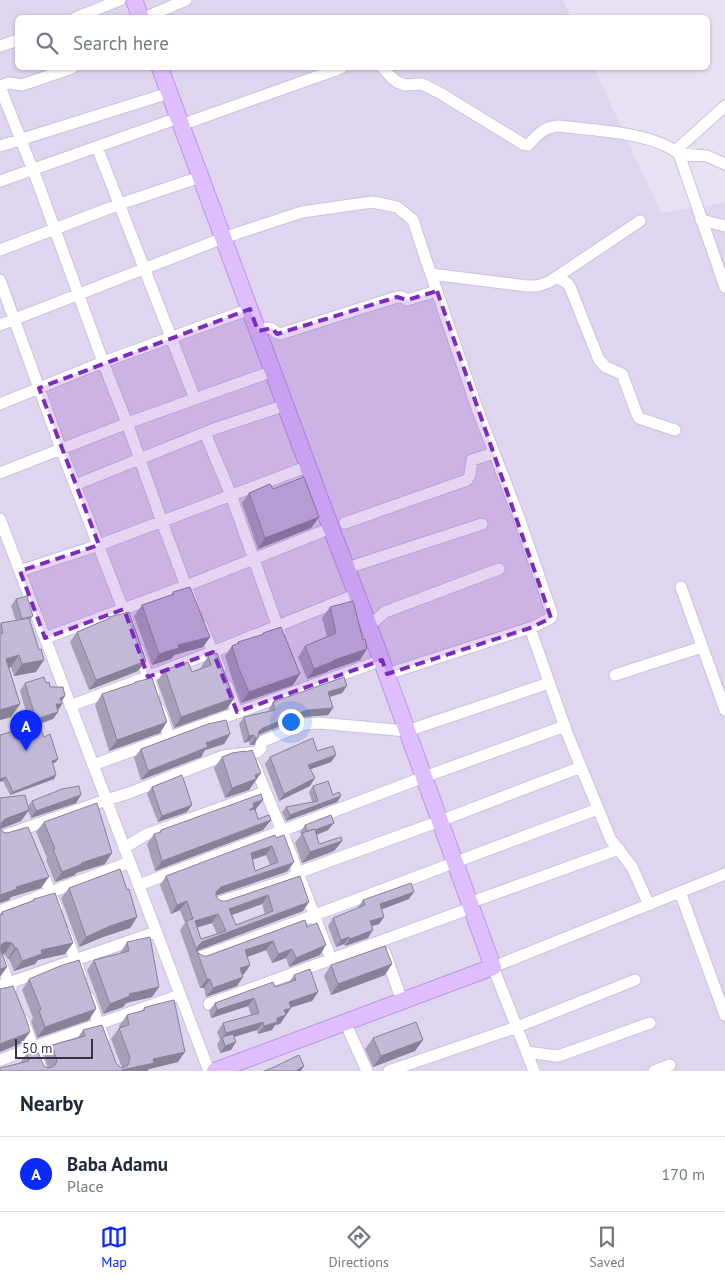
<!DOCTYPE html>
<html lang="en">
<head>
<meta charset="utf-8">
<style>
  :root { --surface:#fff; --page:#f2f2f3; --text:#1f2937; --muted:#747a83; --line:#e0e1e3; --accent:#0b28ff }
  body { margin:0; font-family:"PT Sans",sans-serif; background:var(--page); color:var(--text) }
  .scale { position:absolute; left:15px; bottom:12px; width:78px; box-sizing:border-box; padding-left:5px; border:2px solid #383144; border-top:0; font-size:14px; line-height:18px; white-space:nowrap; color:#383144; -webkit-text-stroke:4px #fff; paint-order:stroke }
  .you { position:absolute; left:290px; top:721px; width:18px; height:18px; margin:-12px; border:4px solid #fff; border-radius:50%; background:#1a73e8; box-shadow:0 0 0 8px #1a73e833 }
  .badge { display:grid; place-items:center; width:32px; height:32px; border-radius:50%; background:var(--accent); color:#fff; font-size:16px; font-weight:700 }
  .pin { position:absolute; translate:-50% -41px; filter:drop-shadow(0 1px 2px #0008) }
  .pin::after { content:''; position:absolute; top:26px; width:18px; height:15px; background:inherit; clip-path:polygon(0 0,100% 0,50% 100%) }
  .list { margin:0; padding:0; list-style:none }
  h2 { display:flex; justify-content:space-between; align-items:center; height:65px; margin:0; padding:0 20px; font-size:21px }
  h2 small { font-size:16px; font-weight:400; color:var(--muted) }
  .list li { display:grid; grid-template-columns:32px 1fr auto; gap:15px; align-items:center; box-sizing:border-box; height:75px; padding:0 20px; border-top:1px solid var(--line) }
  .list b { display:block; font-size:19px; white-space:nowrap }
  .list p { margin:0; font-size:16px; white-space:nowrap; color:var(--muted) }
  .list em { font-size:16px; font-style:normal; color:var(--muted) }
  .icon { flex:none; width:28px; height:28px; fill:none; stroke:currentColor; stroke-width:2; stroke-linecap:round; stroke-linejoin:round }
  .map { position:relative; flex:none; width:725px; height:1071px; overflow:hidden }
  .search { position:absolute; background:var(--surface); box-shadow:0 1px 4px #0004; left:15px; right:15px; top:15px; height:55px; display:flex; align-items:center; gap:12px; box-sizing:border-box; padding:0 18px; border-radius:8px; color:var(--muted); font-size:19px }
  .sheet { height:140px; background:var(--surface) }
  nav { display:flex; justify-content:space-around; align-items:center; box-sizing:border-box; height:70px; border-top:1px solid var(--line); background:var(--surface); font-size:14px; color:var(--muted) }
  nav a { display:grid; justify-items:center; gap:2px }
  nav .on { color:var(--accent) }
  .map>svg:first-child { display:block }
  .residential { fill:#e0d5ee }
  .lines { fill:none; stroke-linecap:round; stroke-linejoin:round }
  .street-casing { stroke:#cbc0dd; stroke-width:13 }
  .secondary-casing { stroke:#ba93e5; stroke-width:18 }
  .street { stroke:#fff; stroke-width:11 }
  .secondary { stroke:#debeff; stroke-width:16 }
  .wall { fill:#a89eba; fill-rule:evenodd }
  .shaded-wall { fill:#888197 }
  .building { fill:#c3b8d8; stroke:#888197; fill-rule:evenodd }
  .marked { fill:#7b2cbf; fill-opacity:0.2; stroke:#7b2cbf; stroke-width:4; stroke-dasharray:10 6; stroke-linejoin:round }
</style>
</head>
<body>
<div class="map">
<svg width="725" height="1071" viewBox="0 0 725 1071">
  <rect width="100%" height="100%" fill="#e8e1f3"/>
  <!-- residential -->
  <path class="residential" d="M0,0H563L571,17L18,18V68H594L661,213L725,203V1071H0Z"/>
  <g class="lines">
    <defs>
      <path id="street" d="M75,18L120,0
        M144,18L186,0
        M0,46L18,40
        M383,68L390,76L397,82L405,85L422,84L440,93L523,144L528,145C539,134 542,128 558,126C592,130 653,132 679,154L725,287
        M0,86L9,83L22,85L72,68
        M0,87L38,183L103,362L127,423L162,522L192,602
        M181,125L341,68
        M0,146L169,93
        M97,147L195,399
        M675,151L725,106
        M679,154L707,156L725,164
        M0,181L178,118
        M701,220L725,226
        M0,250L120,204L200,177
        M431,274L527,286H537L549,282L640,221
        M557,277L567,283L570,287L599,360L606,367L622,374L637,414L639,418L675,430
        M0,280L61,449L130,627
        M0,325L223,238L302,212L372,202L397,207L413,220L423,251L478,411L518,515L552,614L551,618L533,627L387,674
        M258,331C267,328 269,325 277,333L280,334L397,297H402L407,300L437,291
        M0,404L103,362L250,309
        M205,433L231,495L280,633
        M0,473L133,421L273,371
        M75,485L214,429L286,405
        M0,519L209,1071
        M345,523L467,480L470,475L472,460L494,453
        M347,568L482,524
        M20,571L99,545L309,466
        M681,587L725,710
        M202,626L220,669
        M369,626L385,612L499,569
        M530,628L567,733L611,840L632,867L649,905
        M45,638L186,586L331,528
        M138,649L154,693
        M615,675L702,647
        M227,686L237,712
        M70,706L205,655L357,594
        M160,710L169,737
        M254,764L282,831L331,959
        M93,765L382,660
        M0,837L106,800L129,793L223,756L257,752L261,748V742L305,724L319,723L407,731L549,683
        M124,848L145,835L265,792
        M40,867L57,908
        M139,885L424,777L565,726
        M680,892L725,874
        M217,903L290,879L297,873L440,821L581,767
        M469,903L619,849
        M0,911L130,862
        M65,932L81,976
        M385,953L402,1001
        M198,958C332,910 464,858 598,809
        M0,960L11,989
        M0,986L156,932
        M89,998L104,1039
        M209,1004L471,908
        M23,1020L42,1071
        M345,1022L367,1071
        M527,1052L556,1056L561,1055L650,1023
        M0,1060L48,1042L180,995
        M389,1071L517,1027L635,980
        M534,1071L493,967L680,892L725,1015
        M654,1071L670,1065"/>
      <path id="secondary" d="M134,0L141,18
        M160,68L331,528L369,626L493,967L215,1071"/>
    </defs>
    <!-- street casing -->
    <use href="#street" class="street-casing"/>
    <!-- secondary casing -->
    <use href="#secondary" class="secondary-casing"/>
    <!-- street -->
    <use href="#street" class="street"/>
    <!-- secondary -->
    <use href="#secondary" class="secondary"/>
  </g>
  <!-- wall -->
  <path class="wall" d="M273,489L319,517L311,528L258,549L242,503L249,493Z
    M173,592L210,637L203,647L174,655L171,659L152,665L134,616L142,605L171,595Z
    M16,599L33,616L30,620L36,672L14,676L11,667L9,668L20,704L11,717L0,720V624L1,623L16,621L11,606Z
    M330,607L360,660L328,671L327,672L307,679L298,657L305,646L327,637L322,618Z
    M109,617L138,671L89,690L70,642L77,632L108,619Z
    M263,633L293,685L241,703L232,679L225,656L232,646L237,644L238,642L262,635Z
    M208,656L234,698L227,709L174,728L157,681L165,670L192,672L201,668V667Z
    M135,682L160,733L109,751L95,705L102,694L133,684Z
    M25,683H46L50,687L65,696L61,702L62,704L53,719L38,724L44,737L58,759L56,762L52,764L54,779L10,795L3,781L30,726L20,691Z
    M347,686L342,693L330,697L333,708L328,715L302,717L259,735L254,745H250L249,741L244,743L239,724L244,717L269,711V709L273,702Z
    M230,734L224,744L205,750L201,757L141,780L134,758L141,749Z
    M317,751L336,755L331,762L310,769V786L279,801L265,764L270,757Z
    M222,757L254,784H253L249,790L225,798L214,768Z
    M313,786L333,795L341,796L337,802L286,821L282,812L286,807L312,802L309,792Z
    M152,787L187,812L158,822L147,794Z
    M0,798L28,806L32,801L76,803L31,818L28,811L21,821L1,829L41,888L11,897L9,900L0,903Z
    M263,800L255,810L258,819L271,820L263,830L155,871L147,844L154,834L158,833L161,830Z
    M44,822L105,864L76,873L75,875L55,882L46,860L47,858L36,832Z
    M305,825L328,830L317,835L319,844L342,841L334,851L302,863L295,843L301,835L300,832Z
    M276,838L294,862L288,871L286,872L216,895V897L221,901H226L300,876L303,911L197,950V952L203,956H207L305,920L320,955L289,967L286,958L272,963L266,950L247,957L250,965L244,974H242L237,986L206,997L204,988H200L180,930L185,923L180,910L171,914L160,885L166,876ZM266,855L270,865L255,871L253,860ZM262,904L265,914L236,925L232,915ZM212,923L217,934L201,939L197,927Z
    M69,888L137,917L130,928L103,937L79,947L61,898Z
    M34,899L73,943L65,954L38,960L35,964L14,971L9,959H8L4,954H2L0,977V914L2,912L32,901Z
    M409,899L381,909L384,917L379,924L372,926L368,938L345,946L344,944L336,947L328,926L333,918L359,908L358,907L363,900Z
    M127,942L159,987L152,997L126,1003L123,1007L103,1014L87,970L94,960L120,953Z
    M331,965L385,975L331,995L324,976Z
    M294,975L318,992L312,1001L291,1007L280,1024L275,1025L272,1030L258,1034L257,1030L234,1037L231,1050L220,1053L217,1044L220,1040L217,1032L223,1023L251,1015L248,1006L211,1018L209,1011L215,1003L289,983Z
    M29,979L89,1020L37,1038L31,1021L33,1018L22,990Z
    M144,1008L178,1062L149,1069L0,1071L20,1063L27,1053L44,1066L48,1068L44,1056L52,1045L78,1037L83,1030L121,1068H122L111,1039L119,1028H120L119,1026L127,1015L142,1011Z
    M373,1038L423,1040L415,1051L373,1067L365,1049Z"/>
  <!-- shaded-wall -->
  <path class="shaded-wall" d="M319,517L311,528L258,549L265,538Z
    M210,637L203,647L174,655L171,659L152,665L159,654L178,645Z
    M367,649L360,660L328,671L327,672L307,679L314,669L334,660Z
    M19,655L11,667L0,670L6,659Z
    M44,660L36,672L14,676L22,664Z
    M146,661L138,671L89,690L96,680Z
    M300,674L293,685L241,703L249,692Z
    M347,686L342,693L323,699L328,692Z
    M65,696L60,703L62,704L57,712H51L60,698Z
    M234,698L227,709L174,728L181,717Z
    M20,704L11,717L0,720V710Z
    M333,708L328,715L302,717L258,735L255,738L259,731L263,728L307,710Z
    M58,712L53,719L31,727L36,719Z
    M167,722L160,733L109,751L117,740Z
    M230,734L224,744L205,750L201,757L141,780L148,771L206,743Z
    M254,735L249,741L244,743L249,736Z
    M255,738H258L254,745H250Z
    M336,755L331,762L303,772L308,765Z
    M58,759L56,762L49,765L52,761Z
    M261,773L249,790L225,798L232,788L255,775Z
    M56,775L54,779L10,795L13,792Z
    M6,777L3,781L0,782V779Z
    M315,778L310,786L279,801L284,794Z
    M81,795L76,803L31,818L36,811Z
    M341,796L337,802L286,821L290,815Z
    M263,800L255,810L251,811L247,817L253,803Z
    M192,805L187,812L158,822L162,816Z
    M29,810L21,821L0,829L2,822L5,819Z
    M271,820L263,830L155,871L162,861Z
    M334,823L328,830L305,839L307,832Z
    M342,841L334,851L302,863L310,852Z
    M272,846L266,855L245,862L251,853Z
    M112,853L105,864L76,873L75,875L55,882L62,872L81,863Z
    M294,862L286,872L215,896L216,892L221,887Z
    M49,877L41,888L11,897L9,900L0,903V895L16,887Z
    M414,892L409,899L375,912L380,904Z
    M268,895L262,904L223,918L229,909Z
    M187,901L180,910L171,914L177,905Z
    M309,902L303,911L197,951L196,949L202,942Z
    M218,914L212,923L189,930L195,921Z
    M137,917L130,928L103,937L79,947L86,937L110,926Z
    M384,917L379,924L365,928L370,921Z
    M373,930L368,938L345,946L350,939Z
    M349,937L344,944L336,947L341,940Z
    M273,941L266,950L239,960L245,950Z
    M5,942L12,943L4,954L0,953V947L2,944Z
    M73,943L65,954L38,960L35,964L14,971L22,961L41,950Z
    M326,945L320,955L289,967L296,958Z
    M15,948H17L9,959H8Z
    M292,949L286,958L272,963L278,954Z
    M392,964L385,975L331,995L338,984Z
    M250,965L244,974L234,977L240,968Z
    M7,967L0,977V969Z
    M243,977L237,986L206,997L213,988Z
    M207,979H210L204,988H200Z
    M159,987L152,997L126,1003L123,1007L103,1014L110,1004L129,994Z
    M318,992L312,1001L283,1010L289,1002Z
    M254,998L248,1006L211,1018L217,1010Z
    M291,1008L280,1024L275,1025L272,1030L258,1034L264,1026L284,1010Z
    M96,1009L89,1020L37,1038L45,1027Z
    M263,1022L257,1030L223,1040L222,1038L226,1033Z
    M30,1032L22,1043L0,1052V1044Z
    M423,1040L415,1051L373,1067L381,1056Z
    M236,1042L231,1050L220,1053L225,1046Z
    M185,1052L178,1062L149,1069L148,1071H121L122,1070L153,1059Z
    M304,1066L301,1071H296L297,1070Z"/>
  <!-- building -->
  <path class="building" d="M304,477L319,517L265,538L249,493L270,484L273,489Z
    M190,587L210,637L178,645L179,648L159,654L142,605L174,594L173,592Z
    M27,596L33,616L22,619L16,599Z
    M353,601L363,640L365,639L367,649L334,660V661L314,669L305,646L336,633L330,607Z
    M129,612L146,661L96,680L77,632L110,618L109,617Z
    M29,618L39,650L41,649L44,660L22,664L19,655L6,659L20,704L0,710V634L3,633L1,623Z
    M281,627L300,674L249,692L239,669L232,646L239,643L238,642L264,634L263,633Z
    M217,653L234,698L181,717L165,670L188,662L192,672L211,665L208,656Z
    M44,677L46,683L49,682L50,687H63L65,696L60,698L62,704H56L58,712L36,719L25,683Z
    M344,677L347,686L328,692L333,708L307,710L263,728L259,731L258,738H255L254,735L249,736L244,717L275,710L273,702Z
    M152,678L167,722L117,740L102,694L135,683V682Z
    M226,720L230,734L206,743L208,747L148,771L141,749L208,724Z
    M38,724L44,737L50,734L58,759L52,761L56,775L13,792L6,777L0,779V735Z
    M313,738L317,751L333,746L336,755L308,765L315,778L284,794L270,757Z
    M252,750L261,773L255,775L256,779L232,788L222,757L232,753L245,751V752Z
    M182,775L192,805L162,816L152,787Z
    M328,781L333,795L339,792L341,796L290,815L286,807L318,801L313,786Z
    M79,786L81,795L36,811L32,801L62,789Z
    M261,794L263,800L253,803L254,807L249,810L255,809L258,819L269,815L271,820L162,861L154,834L161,832V830Z
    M25,795L29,810L5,819L2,822L0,828L3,832L7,833L28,827L49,877L16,887L17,889L0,895V798Z
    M97,803L112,853L81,863L82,864L62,872L53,849H55L44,822Z
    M331,815L334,823L315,830V829L307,831L305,825Z
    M315,829L319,844L341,837L342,841L310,852L302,833Z
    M275,835L276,838L284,835L294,862L293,863L221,887L216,892V897L221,901H226L300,876L309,902L202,942L197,947V952L203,956H207L305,920L307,927L317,923L326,945L296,958L292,949L278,954L273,941L245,950L250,965L240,968L243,977L213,988L210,979H207L186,921L193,919L187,901L177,905L166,876ZM272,846L278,862L255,871L251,853ZM268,895L273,911L236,925L229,909ZM218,914L226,931L201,939L195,921Z
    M120,869L127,890L129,889L137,917L110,926L86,937L69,888Z
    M411,883L414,892L380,904L384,917L370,921L373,930L350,939L349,937L341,940L333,918L365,905L363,900Z
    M55,893L73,943L41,950L42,954L22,961L17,948H15L12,943L5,942L2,944L0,948L7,967L0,969V915L3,914L2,912L35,900L34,899Z
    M150,937L159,987L129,994L130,996L110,1004L94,960L129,951L127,942Z
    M385,946L392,964L338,984L331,965Z
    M79,960L96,1009L45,1027L39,1011L41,1009L29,979L60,966Z
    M310,969L318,992L289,1002L291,1008L284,1010L286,1015L277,1018V1022L264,1026L263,1022L226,1033L223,1023L259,1013L254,998L217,1010L215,1003L273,982L275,987L296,980L294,975Z
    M13,986L27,1021L30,1032L0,1044V989Z
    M174,1000L185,1052L153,1059L154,1063L122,1070V1071H0V1068L29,1061L27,1053L37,1050L44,1066L48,1068L52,1067L55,1065L57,1061L52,1045L85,1036L83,1030L102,1025L116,1063L121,1068L125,1067L128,1065L130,1058L119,1028L129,1025L127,1015L145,1010L144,1008L153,1005Z
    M416,1022L423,1040L381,1056L373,1038Z
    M233,1034L236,1042L225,1046L222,1037Z
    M299,1055L304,1066L297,1070L298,1071H264L272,1068Z"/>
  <!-- marked area -->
  <path class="marked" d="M437,291L551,618L530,628L387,674L382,660L237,712L213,652L148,677L124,609L45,638L20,571L99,545L39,388L250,309L258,331L272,328L277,334L397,297L407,300Z"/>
</svg>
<div class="scale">50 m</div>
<div class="you"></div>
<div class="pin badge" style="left:26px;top:751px">A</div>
<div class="search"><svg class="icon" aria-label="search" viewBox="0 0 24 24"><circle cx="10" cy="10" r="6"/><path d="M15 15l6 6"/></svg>Search here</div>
</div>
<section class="sheet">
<h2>Nearby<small></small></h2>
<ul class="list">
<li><span class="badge">A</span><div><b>Baba Adamu</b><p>Place</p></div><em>170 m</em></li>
</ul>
</section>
<nav>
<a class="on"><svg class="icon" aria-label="map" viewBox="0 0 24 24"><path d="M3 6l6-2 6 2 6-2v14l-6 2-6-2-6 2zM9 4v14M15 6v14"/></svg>Map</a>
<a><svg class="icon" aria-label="directions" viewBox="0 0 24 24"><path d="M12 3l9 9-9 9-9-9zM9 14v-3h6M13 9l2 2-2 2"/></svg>Directions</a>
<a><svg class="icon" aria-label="saved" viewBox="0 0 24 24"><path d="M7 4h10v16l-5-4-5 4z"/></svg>Saved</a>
</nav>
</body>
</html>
